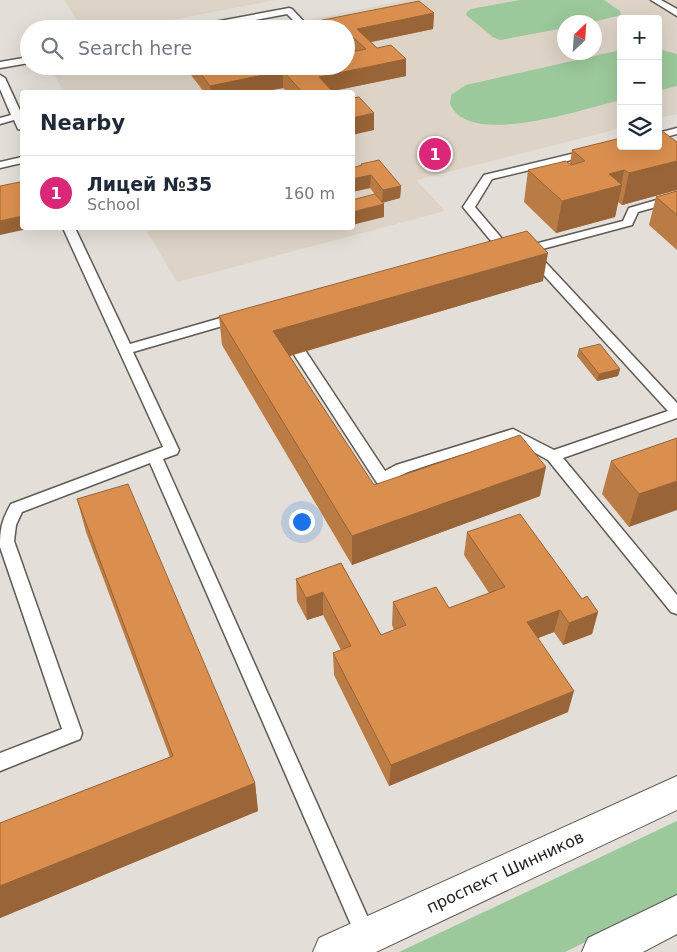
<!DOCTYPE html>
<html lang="en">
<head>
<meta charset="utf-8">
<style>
  :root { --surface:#fff; --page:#f2f2f3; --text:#1f2937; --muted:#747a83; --line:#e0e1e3; --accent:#db2777 }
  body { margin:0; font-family:"DejaVu Sans",sans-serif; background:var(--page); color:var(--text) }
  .controls { position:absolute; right:15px; top:15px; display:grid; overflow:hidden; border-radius:5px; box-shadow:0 5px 20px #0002 }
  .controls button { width:45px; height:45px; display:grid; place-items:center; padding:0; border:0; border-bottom:1px solid var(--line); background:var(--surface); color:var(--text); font:25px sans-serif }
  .compass { position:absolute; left:557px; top:15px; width:45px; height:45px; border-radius:50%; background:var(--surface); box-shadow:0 5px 20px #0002; rotate:25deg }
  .you { position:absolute; left:301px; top:521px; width:18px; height:18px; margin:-12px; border:4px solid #fff; border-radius:50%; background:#1a73e8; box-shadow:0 0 0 8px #1a73e833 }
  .badge { display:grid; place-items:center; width:32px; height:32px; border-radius:50%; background:var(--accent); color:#fff; font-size:16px; font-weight:700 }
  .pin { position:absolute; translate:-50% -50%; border:2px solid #fff; box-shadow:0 1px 5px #0006 }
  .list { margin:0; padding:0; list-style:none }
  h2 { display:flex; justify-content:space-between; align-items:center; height:65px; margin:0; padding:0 20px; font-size:21px }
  h2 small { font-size:16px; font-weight:400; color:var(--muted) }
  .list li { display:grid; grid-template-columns:32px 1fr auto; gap:15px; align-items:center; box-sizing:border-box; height:75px; padding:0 20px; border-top:1px solid var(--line) }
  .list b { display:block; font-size:19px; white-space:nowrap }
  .list p { margin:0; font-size:16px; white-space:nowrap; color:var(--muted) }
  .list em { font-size:16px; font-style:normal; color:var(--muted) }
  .icon { flex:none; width:28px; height:28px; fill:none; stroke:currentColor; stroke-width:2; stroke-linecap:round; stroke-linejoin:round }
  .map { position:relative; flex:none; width:677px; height:952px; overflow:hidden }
  .search { position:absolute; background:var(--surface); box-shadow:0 5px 20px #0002; left:20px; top:20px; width:335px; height:55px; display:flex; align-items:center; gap:12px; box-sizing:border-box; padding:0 18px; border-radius:28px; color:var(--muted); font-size:19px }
  .panel { position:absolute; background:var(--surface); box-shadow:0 5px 20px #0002; left:20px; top:90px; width:335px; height:140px; border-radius:5px }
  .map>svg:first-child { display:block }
  .built { fill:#ddd3c6; fill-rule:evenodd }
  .green { fill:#9bc99b }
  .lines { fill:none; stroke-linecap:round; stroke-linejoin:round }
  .lane-casing { stroke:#5f5a54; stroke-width:3 }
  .secondary-casing { stroke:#5f5a54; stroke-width:2 }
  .lane { fill:#fff; fill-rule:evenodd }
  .secondary { fill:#fff; fill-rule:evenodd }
  .wall { fill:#bb7b44 }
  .shaded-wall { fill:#996437 }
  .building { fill:#da8f4f; stroke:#996437 }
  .labels { text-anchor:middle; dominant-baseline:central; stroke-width:4.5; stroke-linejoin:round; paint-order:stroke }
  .near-street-label { font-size:16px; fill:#252320; stroke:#fff }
</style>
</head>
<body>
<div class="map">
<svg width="677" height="952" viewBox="0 0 677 952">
  <rect width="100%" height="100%" fill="#e3ded7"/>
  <!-- built -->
  <path class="built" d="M64,0H275L124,29H83Z
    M407,0H677V114L658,118V19H621V128L416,180L445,211L177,282L145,228H352V92H64L52,71L74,66H346V29H263ZM564,22H594V52H564Z"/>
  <!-- green -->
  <path class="green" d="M520,0H604L620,11L621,15L593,22H564V28L500,40L493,37L466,15L467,12L471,9Z
    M658,49L677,54V86L658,91Z
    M621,50V100C585,108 469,149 450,104L451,95L466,85Z
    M677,821V897L565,952H399Z"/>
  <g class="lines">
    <defs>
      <path id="lane" d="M651,0H661L677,9V16Z
        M289,8L292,9L311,29H302L287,14L209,29H189L193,26Z
        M29,57V63L0,68V62Z
        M0,75L5,78L22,115V130L18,129L14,120L0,124V118L11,115L0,89Z
        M677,128V134L658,139V133Z
        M621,142V146L625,147L492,179L475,207L504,241L506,244L504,247H496L463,207L484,175Z
        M22,157V163L0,168V162Z
        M667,197L677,199V206L667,204L638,212L632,225L535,251L677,403V418L563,458L677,595V614L671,612L548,460L512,440C477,450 442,460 408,472C398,476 388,486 377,483L293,353L295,350H305L385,471L396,465L513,429L554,450L668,411L521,250L523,247L623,221L629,208Z
        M63,228H75L130,344L238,313L244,317L243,320L133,352L179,450L177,454L163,459L373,929L377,936L373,943L366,947L359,943L150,463L22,512L16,525L14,541L82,733L80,739L0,771V753L62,729L0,547C0,528 2,520 11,504L163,447Z"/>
      <path id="secondary" d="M677,776V810L376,952H313L319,938Z
        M677,895V934L643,952H582L588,938Z"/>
    </defs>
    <!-- lane casing -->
    <use href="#lane" class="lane-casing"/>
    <!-- secondary casing -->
    <use href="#secondary" class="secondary-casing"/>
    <!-- lane -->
    <use href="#lane" class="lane"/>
    <!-- secondary -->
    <use href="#secondary" class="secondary"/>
  </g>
  <!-- wall -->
  <path class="wall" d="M434,13L433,29L371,42L406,76L332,91L333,92H288L283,88L260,92H204L184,66H346L352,52L346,47V29Z
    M677,142V190L622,205L618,202L615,217L556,233L524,202L528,170L570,164L572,150Z
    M361,164L401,186L400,198L383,202L384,217L377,197L370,188L352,192V179L361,166Z
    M677,191V250L649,225L656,197Z
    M543,281L290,356L374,485L540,496L352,565L222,345L219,316Z
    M579,349L620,369L618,376L597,381L577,356Z
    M677,438L629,527L602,494L611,461Z
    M77,499L255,783L258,811L0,918V823L170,757L86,532Z
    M467,532L582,599L598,612L592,634L563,645L554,632L538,638L568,712L389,786L334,675L333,653L341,650L323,615L307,620L297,601L296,579L341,563L381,635L394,630L392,625L393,602L449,608L489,593L464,555Z"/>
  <!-- shaded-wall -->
  <path class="shaded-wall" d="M434,13L433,29L361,44L357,29Z
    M406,59V76L328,92L319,77Z
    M283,71V88L260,92H211L210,86Z
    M374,113V130L352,135V118Z
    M677,161V190L622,205L629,173Z
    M624,170L621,186L622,185L615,217L556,233L562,201L609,174Z
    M371,175L370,188L352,192V179Z
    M401,186L400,198L382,203L383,190Z
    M384,204V217L352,225V212Z
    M22,216V228H32L0,235V221Z
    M332,228H344L332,230Z
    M548,253L543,281L275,360L273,331Z
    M620,369L618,376L597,381L599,374Z
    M546,467L540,496L352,565V536Z
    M677,481V510L629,527L639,494Z
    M323,592V615L307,620L306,598Z
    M560,610L554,632L522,644L527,622Z
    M598,612L592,634L563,645L569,623Z
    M574,691L568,712L389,786L391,765Z
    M255,783L258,811L0,918V886Z"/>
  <!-- building -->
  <path class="building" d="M419,1L434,13L357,29L377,48L391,45L406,59L319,77L333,92H302L283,71L210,86L195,66H346V53L366,49L346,31V29H277Z
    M359,97L374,113L352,118V98Z
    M658,128L677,142V161L629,173L624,170L609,174L622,185L562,201L528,170L566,161L571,165L585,161L572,150L621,138V146H658Z
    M379,160L401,186L383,190L371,175L352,179V168L362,165L361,164Z
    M20,182L22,189V216L0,221V186Z
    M677,191V215L656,197Z
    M375,194L384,204L352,212V200Z
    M527,231L548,253L273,331L374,485L520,435L546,467L352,536L219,316Z
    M600,344L620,369L599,374L579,349Z
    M677,438V481L639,494L611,461Z
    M128,484L255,783L0,886V823L173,756L77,499Z
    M520,514L582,599L587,596L598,612L569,623L560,610L527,622L574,691L391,765L333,653L351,646L323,592L306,598L296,579L341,563L381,635L406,625L393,602L436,587L449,608L505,587L467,532Z"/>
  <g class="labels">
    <!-- near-street labels -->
    <g class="near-street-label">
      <text transform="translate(505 872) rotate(-25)">проспект Шинников</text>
    </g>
  </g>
</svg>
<div class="controls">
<button>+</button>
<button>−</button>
<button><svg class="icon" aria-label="layers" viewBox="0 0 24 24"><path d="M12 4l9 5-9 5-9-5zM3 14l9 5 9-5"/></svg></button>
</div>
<svg class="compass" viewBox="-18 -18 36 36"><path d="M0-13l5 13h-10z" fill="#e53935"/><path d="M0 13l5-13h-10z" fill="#747a83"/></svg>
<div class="you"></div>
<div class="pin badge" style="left:435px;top:154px">1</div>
<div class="search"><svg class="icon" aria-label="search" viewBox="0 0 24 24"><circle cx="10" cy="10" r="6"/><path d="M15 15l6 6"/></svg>Search here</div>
<section class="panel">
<h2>Nearby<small></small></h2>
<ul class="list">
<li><span class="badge">1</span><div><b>Лицей №35</b><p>School</p></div><em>160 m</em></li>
</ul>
</section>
</div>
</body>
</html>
